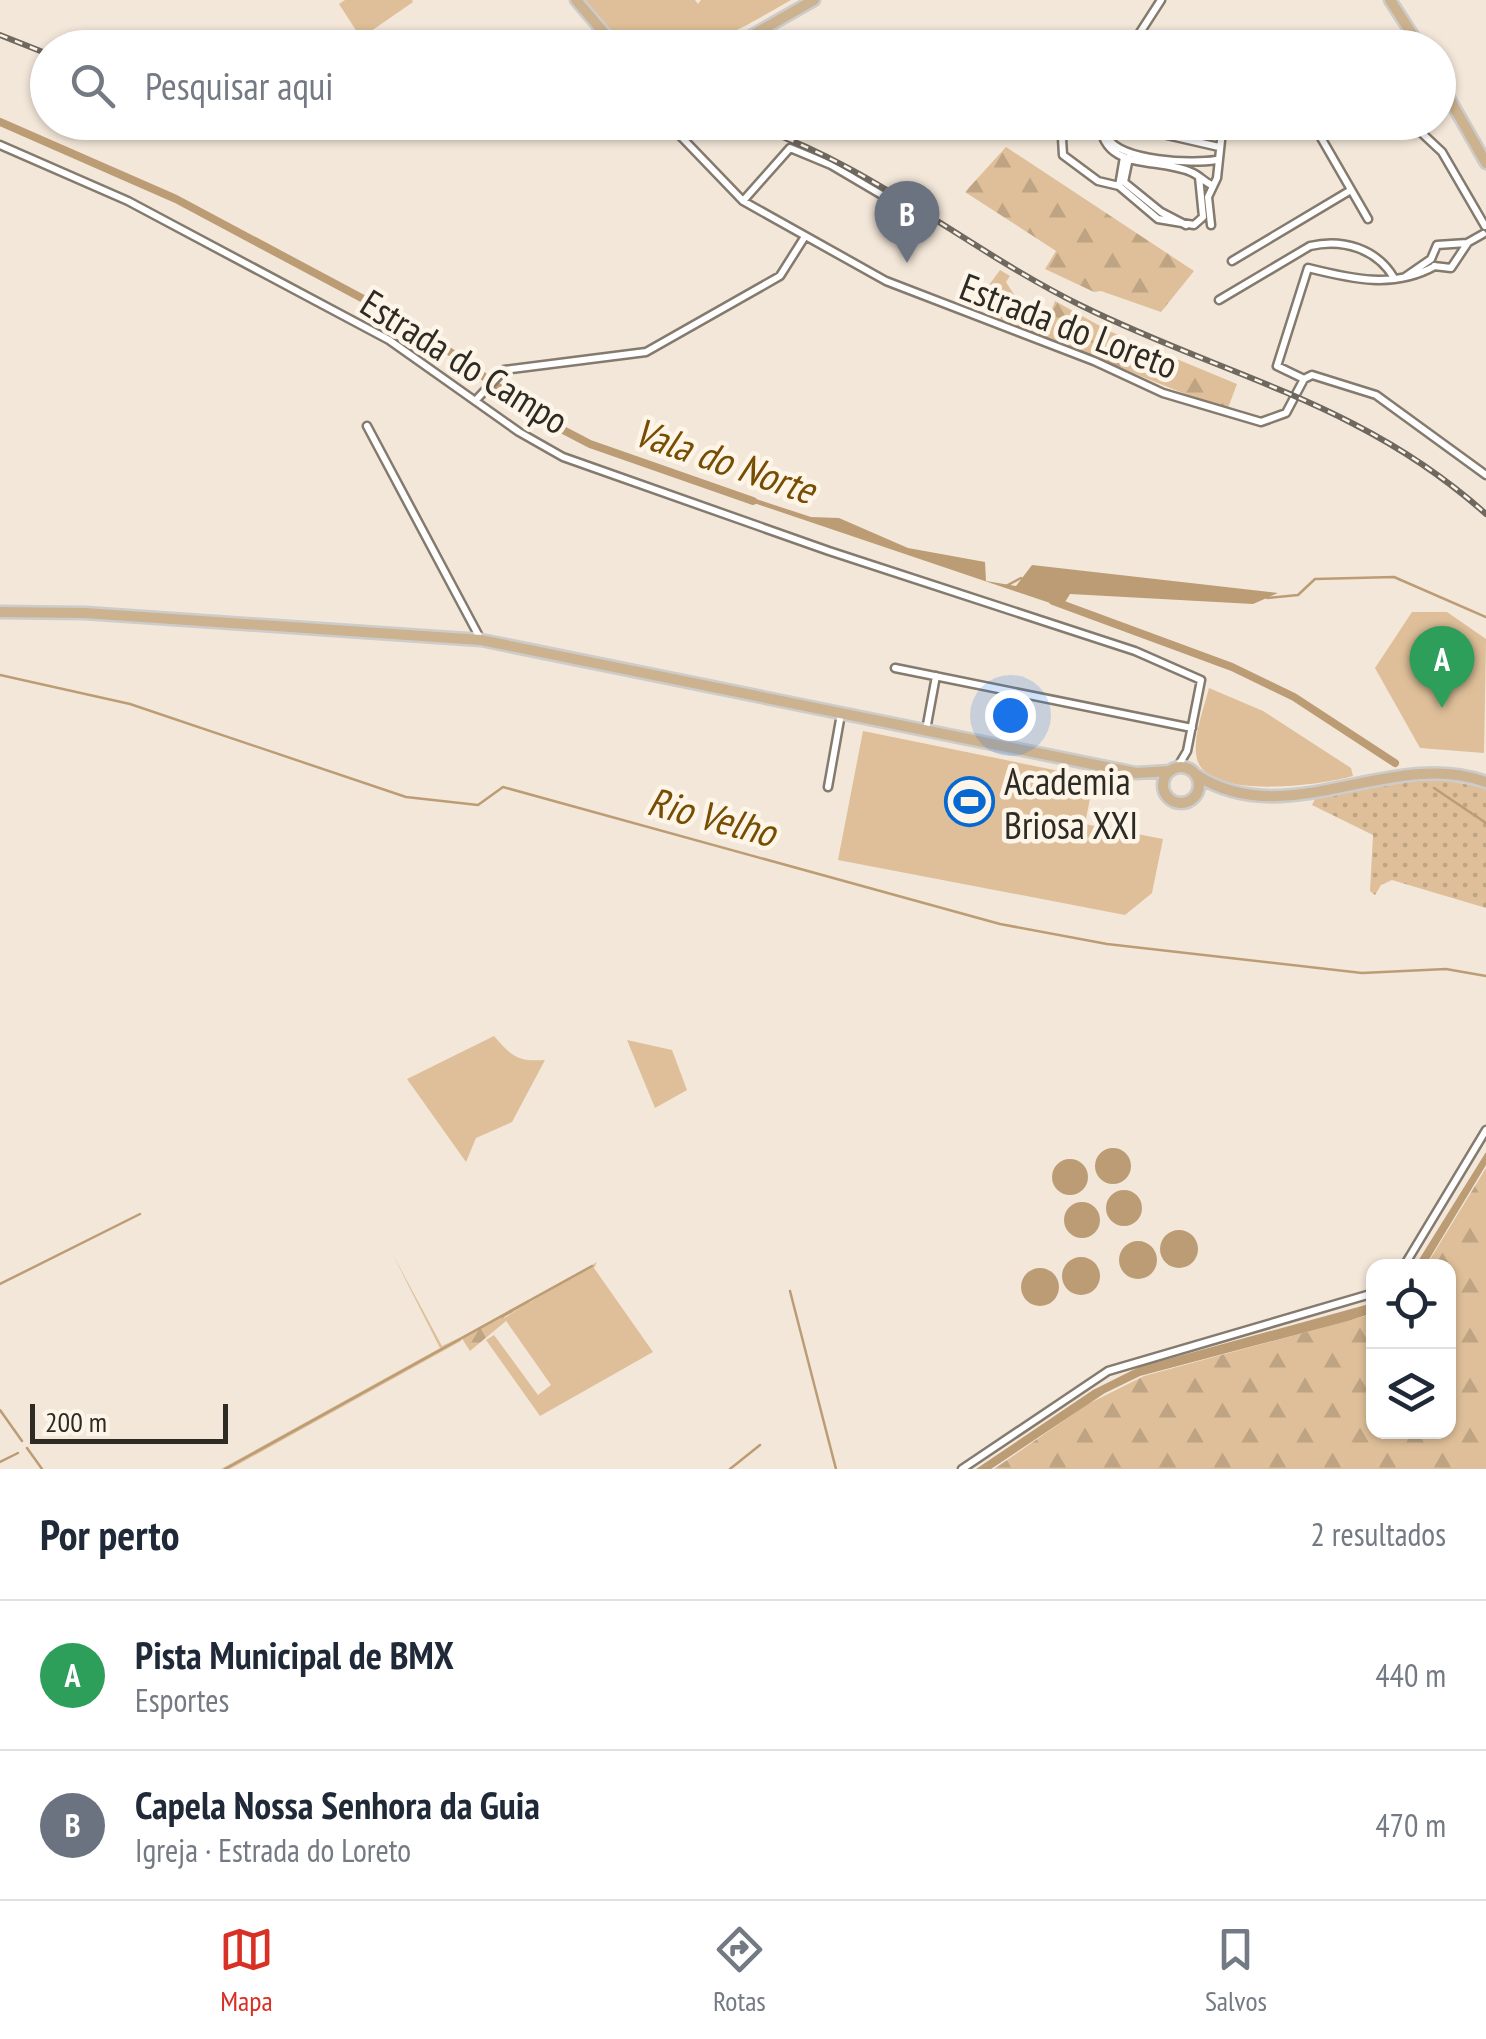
<!DOCTYPE html>
<html lang="pt">
<head>
<meta charset="utf-8">
<style>
  :root { --surface:#fff; --page:#f2f2f3; --text:#1f2937; --muted:#747a83; --line:#e0e1e3; --accent:#d93025 }
  body { margin:0; font-family:"PT Sans Narrow",sans-serif; background:var(--page); color:var(--text) }
  .controls { position:absolute; right:30px; bottom:30px; display:grid; overflow:hidden; border-radius:20px; box-shadow:0 2px 8px #0004 }
  .controls button { width:90px; height:90px; display:grid; place-items:center; padding:0; border:0; border-bottom:2px solid var(--line); background:var(--surface); color:var(--text); font:50px sans-serif }
  .scale { position:absolute; left:30px; bottom:25px; width:198px; box-sizing:border-box; padding-left:10px; border:5px solid #2e2a24; border-top:0; font-size:28px; line-height:35px; white-space:nowrap; color:#2e2a24; -webkit-text-stroke:8px #fef5e9; paint-order:stroke }
  .you { position:absolute; left:1010px; top:715px; width:35px; height:35px; margin:-25px; border:8px solid #fff; border-radius:50%; background:#1a73e8; box-shadow:0 0 0 15px #1a73e833 }
  .badge { display:grid; place-items:center; width:65px; height:65px; border-radius:50%; background:var(--accent); color:#fff; font-size:32px; font-weight:700 }
  .pin { position:absolute; translate:-50% -82px; filter:drop-shadow(0 2px 5px #0008) }
  .pin::after { content:''; position:absolute; top:52px; width:35px; height:30px; background:inherit; clip-path:polygon(0 0,100% 0,50% 100%) }
  .list { margin:0; padding:0; list-style:none }
  h2 { display:flex; justify-content:space-between; align-items:center; height:130px; margin:0; padding:0 40px; font-size:42px }
  h2 small { font-size:32px; font-weight:400; color:var(--muted) }
  .list li { display:grid; grid-template-columns:65px 1fr auto; gap:30px; align-items:center; box-sizing:border-box; height:150px; padding:0 40px; border-top:2px solid var(--line) }
  .list b { display:block; font-size:38px; white-space:nowrap }
  .list p { margin:0; font-size:32px; white-space:nowrap; color:var(--muted) }
  .list em { font-size:32px; font-style:normal; color:var(--muted) }
  .icon { flex:none; width:55px; height:55px; fill:none; stroke:currentColor; stroke-width:2; stroke-linecap:round; stroke-linejoin:round }
  .map { position:relative; flex:none; width:1486px; height:1469px; overflow:hidden }
  .search { position:absolute; background:var(--surface); box-shadow:0 2px 8px #0004; left:30px; right:30px; top:30px; height:110px; display:flex; align-items:center; gap:25px; box-sizing:border-box; padding:0 35px; border-radius:55px; color:var(--muted); font-size:38px }
  .sheet { height:430px; background:var(--surface) }
  nav { display:flex; justify-content:space-around; align-items:center; box-sizing:border-box; height:140px; border-top:2px solid var(--line); background:var(--surface); font-size:28px; color:var(--muted) }
  nav a { display:grid; justify-items:center; gap:5px }
  nav .on { color:var(--accent) }
  .map>svg:first-child { display:block }
  .green { fill:#debf99 }
  .forest { fill:url(#forest-firs) }
  .garden { fill:url(#garden-dots) }
  .water { fill:#bc9c74 }
  .lines { fill:none; stroke-linecap:round; stroke-linejoin:round }
  .stream { stroke:#bc9c74; stroke-width:2.5 }
  .canal { stroke:#bc9c74; stroke-width:8 }
  .minor-casing { stroke:#847a6d; stroke-width:11 }
  .primary-casing { stroke:#cdccca; stroke-width:15 }
  .minor { stroke:#fff; stroke-width:6 }
  .primary { stroke:#ccb28f; stroke-width:10 }
  .rail-casing { stroke:#6f685f; stroke-width:6 }
  .rail { stroke:#fef5e9; stroke-width:2.5; stroke-dasharray:8; stroke-linecap:butt }
  .labels { text-anchor:middle; dominant-baseline:central; stroke-width:9; stroke-linejoin:round; paint-order:stroke }
  .street-label { font-size:38px; fill:#2e2a24; stroke:#fef5e9 }
  .poi-label { font-size:38px; fill:#2e2a24; stroke:#fef5e9; text-anchor:start }
  .water-label { font-size:40px; font-style:italic; fill:#774d02; stroke:#fef5e9 }
</style>
</head>
<body>
<div class="map">
<svg width="1486" height="1469" viewBox="0 0 1486 1469">
  <defs>
    <pattern id="forest-firs" width="22" height="20" patternUnits="userSpaceOnUse" patternTransform="scale(2.5)"><rect width="22" height="20" fill="#debf99"/><path d="M5 1l3.5 6h-7zM16 11l3.5 6h-7z" fill="#bfa484"/></pattern>
    <pattern id="garden-dots" width="8" height="8" patternUnits="userSpaceOnUse" patternTransform="scale(2.5)"><rect width="8" height="8" fill="#debf99"/><path d="M2 2h.1M6 6h.1" fill="none" stroke="#bfa484" stroke-width="1.8" stroke-linecap="round"/></pattern>
  </defs>
  <rect width="100%" height="100%" fill="#f3e7d9"/>
  <!-- green -->
  <path class="green" d="M345,0H412L413,2L361,38L339,4Z
    M585,0H695L698,4L701,0H791C719,41 646,89 585,0Z
    M1412,612H1447L1486,639L1484,753L1420,748L1375,668Z
    M1209,688L1263,711L1351,768L1353,776C1322,785 1208,801 1197,759C1192,738 1204,708 1209,688Z
    M863,731L1094,778L1085,824L1163,839L1152,893L1125,915L838,860Z
    M494,1036C511,1056 518,1062 545,1060L512,1122L476,1138L466,1162L407,1079Z
    M627,1040L672,1050L687,1090L655,1108Z
    M392,1253L442,1346L461,1337V1341L230,1469H221L440,1348Z
    M597,1262L594,1268L653,1352L540,1416L486,1340L494,1335L538,1395L551,1385L504,1318Z"/>
  <!-- forest -->
  <path class="forest" d="M1006,147L1194,271L1161,312L1101,291L1094,292L1045,269L1056,251L965,192Z
    M1000,270L1010,276L1006,282L1015,296L1007,315L1032,325L1040,308L1051,312L1055,301L1109,331L1237,384L1228,408C1149,385 1078,344 999,321L1004,302L989,285Z
    M1486,1168V1469H994L1088,1404L1144,1376L1373,1314L1374,1432H1448V1266H1426Z
    M528,1300L530,1303L504,1317L506,1321L470,1351L461,1337Z"/>
  <!-- garden -->
  <path class="garden" d="M1428,777L1486,788V908L1392,880L1381,885L1375,895L1370,891L1373,835L1312,805L1315,799Z"/>
  <!-- water -->
  <path class="water" d="M756,499L811,517L839,518L908,548L985,562L986,581L1016,586L1032,565L1278,593L1253,604L1070,594L1062,607L754,503Z
    M1095 1166a18 18 0 1 1 36 0a18 18 0 1 1-36 0Z
    M1486,1152V1165L1425,1266H1415Z
    M1052 1177a18 18 0 1 1 36 0a18 18 0 1 1-36 0Z
    M1106 1208a18 18 0 1 1 36 0a18 18 0 1 1-36 0Z
    M1064 1220a18 18 0 1 1 36 0a18 18 0 1 1-36 0Z
    M1160 1249a19 19 0 1 1 38 0a19 19 0 1 1-38 0Z
    M1119 1260a19 19 0 1 1 38 0a19 19 0 1 1-38 0Z
    M1062 1276a19 19 0 1 1 38 0a19 19 0 1 1-38 0Z
    M1021 1287a19 19 0 1 1 38 0a19 19 0 1 1-38 0Z
    M1373,1303V1313L1348,1321L1140,1376L1105,1393L991,1469H976L1093,1390L1139,1367Z"/>
  <g class="lines">
    <!-- stream -->
    <path class="stream" d="M1006,586L1021,578
      M1267,598L1298,595L1315,579L1394,577L1486,617
      M0,675L130,704L406,797L478,805L503,787L1000,924L1107,944L1362,973L1446,969L1486,976
      M1434,788L1486,823
      M0,1284L140,1214
      M790,1291L836,1469
      M0,1410L22,1441
      M27,1448L42,1469
      M0,1462L18,1453
      M225,1469L592,1266
      M730,1469L760,1445"/>
    <!-- canal -->
    <path class="canal" d="M0,122L176,199L416,327L542,419L590,444L753,501
      M1053,601L1232,667L1294,697L1395,763"/>
    <defs>
      <path id="minor" d="M1130,48L1161,0
        M667,122L743,201L886,281L1094,361L1163,393L1261,422L1286,413L1304,379
        M1061,122L1063,155L1098,181L1119,186L1124,157
        M1100,122C1103,172 1157,157 1191,172C1199,175 1204,182 1212,185
        M1107,122L1108,138C1122,161 1192,164 1216,160
        M1134,122L1145,130L1219,147
        M1246,122H1263
        M1312,122L1368,219
        M1410,122L1442,152L1485,226
        M0,145L128,201L389,340L519,432L563,457L829,551L1135,651L1201,680L1187,751L1177,768
        M1129,158L1124,182L1161,212L1186,225
        M1119,186L1158,219L1194,225L1203,217L1199,177
        M743,201L790,148L831,165L926,221
        M1211,225L1208,197L1217,178L1223,122
        M1232,261L1351,190
        M1434,266L1451,268L1467,244
        M1435,266C1394,289 1352,279 1308,268L1277,366L1304,379L1312,375L1376,395L1486,475
        M1405,277L1431,259L1437,245L1467,243L1483,234
        M1219,300L1310,246C1343,238 1377,249 1394,278
        M476,400L504,370L646,352L780,276L804,238
        M367,426L481,640
        M895,668L1192,728
        M926,730L936,676
        M828,787L841,714
        M1404,1266L1486,1130
        M962,1469L1108,1371L1374,1293"/>
      <path id="primary" d="M576,0L617,48
        M1390,0L1421,48
        M730,48L814,0
        M1438,79L1486,163
        M0,612L85,613L481,640L1136,773L1170,771
        M1163 785a18 18 0 1 1 36 0a18 18 0 1 1-36 0Z
        M1195,774C1286,835 1390,747 1486,782"/>
    </defs>
    <!-- minor casing -->
    <use href="#minor" class="minor-casing"/>
    <!-- primary casing -->
    <use href="#primary" class="primary-casing"/>
    <!-- minor -->
    <use href="#minor" class="minor"/>
    <!-- primary -->
    <use href="#primary" class="primary"/>
    <defs>
      <path id="rail" d="M0,35L48,54
        M741,122C868,161 964,248 1082,306C1226,377 1361,402 1486,514"/>
    </defs>
    <!-- rail casing -->
    <use href="#rail" class="rail-casing"/>
    <!-- rail -->
    <use href="#rail" class="rail"/>
  </g>
  <!-- icons -->
  <defs>
    <symbol id="stadium-ring" viewBox="-11 -11 22 22"><circle r="9.5" fill="#fef5e9" stroke="#0669d1" stroke-width="1.5"/><path d="M0-5a6.5 5 0 1 0 0 10a6.5 5 0 1 0 0-10ZM-3.5-1.8h7v3.6h-7Z" fill="#0669d1"/></symbol>
  </defs>
  <g fill-rule="evenodd">
    <use href="#stadium-ring" x="942" y="774" width="55" height="55"/>
  </g>
  <g class="labels">
    <!-- street labels -->
    <g class="street-label">
      <text transform="translate(1069 325) rotate(21)">Estrada do Loreto</text>
      <text transform="translate(465 361) rotate(32)">Estrada do Campo</text>
    </g>
    <!-- poi labels -->
    <g class="poi-label">
      <text x="1004" y="780">Academia<tspan x="1004" dy="44">Briosa XXI</tspan></text>
    </g>
    <!-- water labels -->
    <g class="water-label">
      <text transform="translate(725 460) rotate(19)">Vala do Norte</text>
      <text transform="translate(712 816) rotate(15)">Rio Velho</text>
    </g>
  </g>
</svg>
<div class="controls">
<button><svg class="icon" aria-label="locate" viewBox="0 0 24 24"><circle cx="12" cy="12" r="6"/><path d="M12 2v4M12 18v4M2 12h4M18 12h4"/></svg></button>
<button><svg class="icon" aria-label="layers" viewBox="0 0 24 24"><path d="M12 4l9 5-9 5-9-5zM3 14l9 5 9-5"/></svg></button>
</div>
<div class="scale">200 m</div>
<div class="you"></div>
<div class="pin badge" style="left:1442px;top:708px;background:#2e9e5b">A</div>
<div class="pin badge" style="left:907px;top:263px;background:#6b7280">B</div>
<div class="search"><svg class="icon" aria-label="search" viewBox="0 0 24 24"><circle cx="10" cy="10" r="6"/><path d="M15 15l6 6"/></svg>Pesquisar aqui</div>
</div>
<section class="sheet">
<h2>Por perto<small>2 resultados</small></h2>
<ul class="list">
<li><span class="badge" style="background:#2e9e5b">A</span><div><b>Pista Municipal de BMX</b><p>Esportes</p></div><em>440 m</em></li>
<li><span class="badge" style="background:#6b7280">B</span><div><b>Capela Nossa Senhora da Guia</b><p>Igreja · Estrada do Loreto</p></div><em>470 m</em></li>
</ul>
</section>
<nav>
<a class="on"><svg class="icon" aria-label="map" viewBox="0 0 24 24"><path d="M3 6l6-2 6 2 6-2v14l-6 2-6-2-6 2zM9 4v14M15 6v14"/></svg>Mapa</a>
<a><svg class="icon" aria-label="directions" viewBox="0 0 24 24"><path d="M12 3l9 9-9 9-9-9zM9 14v-3h6M13 9l2 2-2 2"/></svg>Rotas</a>
<a><svg class="icon" aria-label="saved" viewBox="0 0 24 24"><path d="M7 4h10v16l-5-4-5 4z"/></svg>Salvos</a>
</nav>
</body>
</html>
